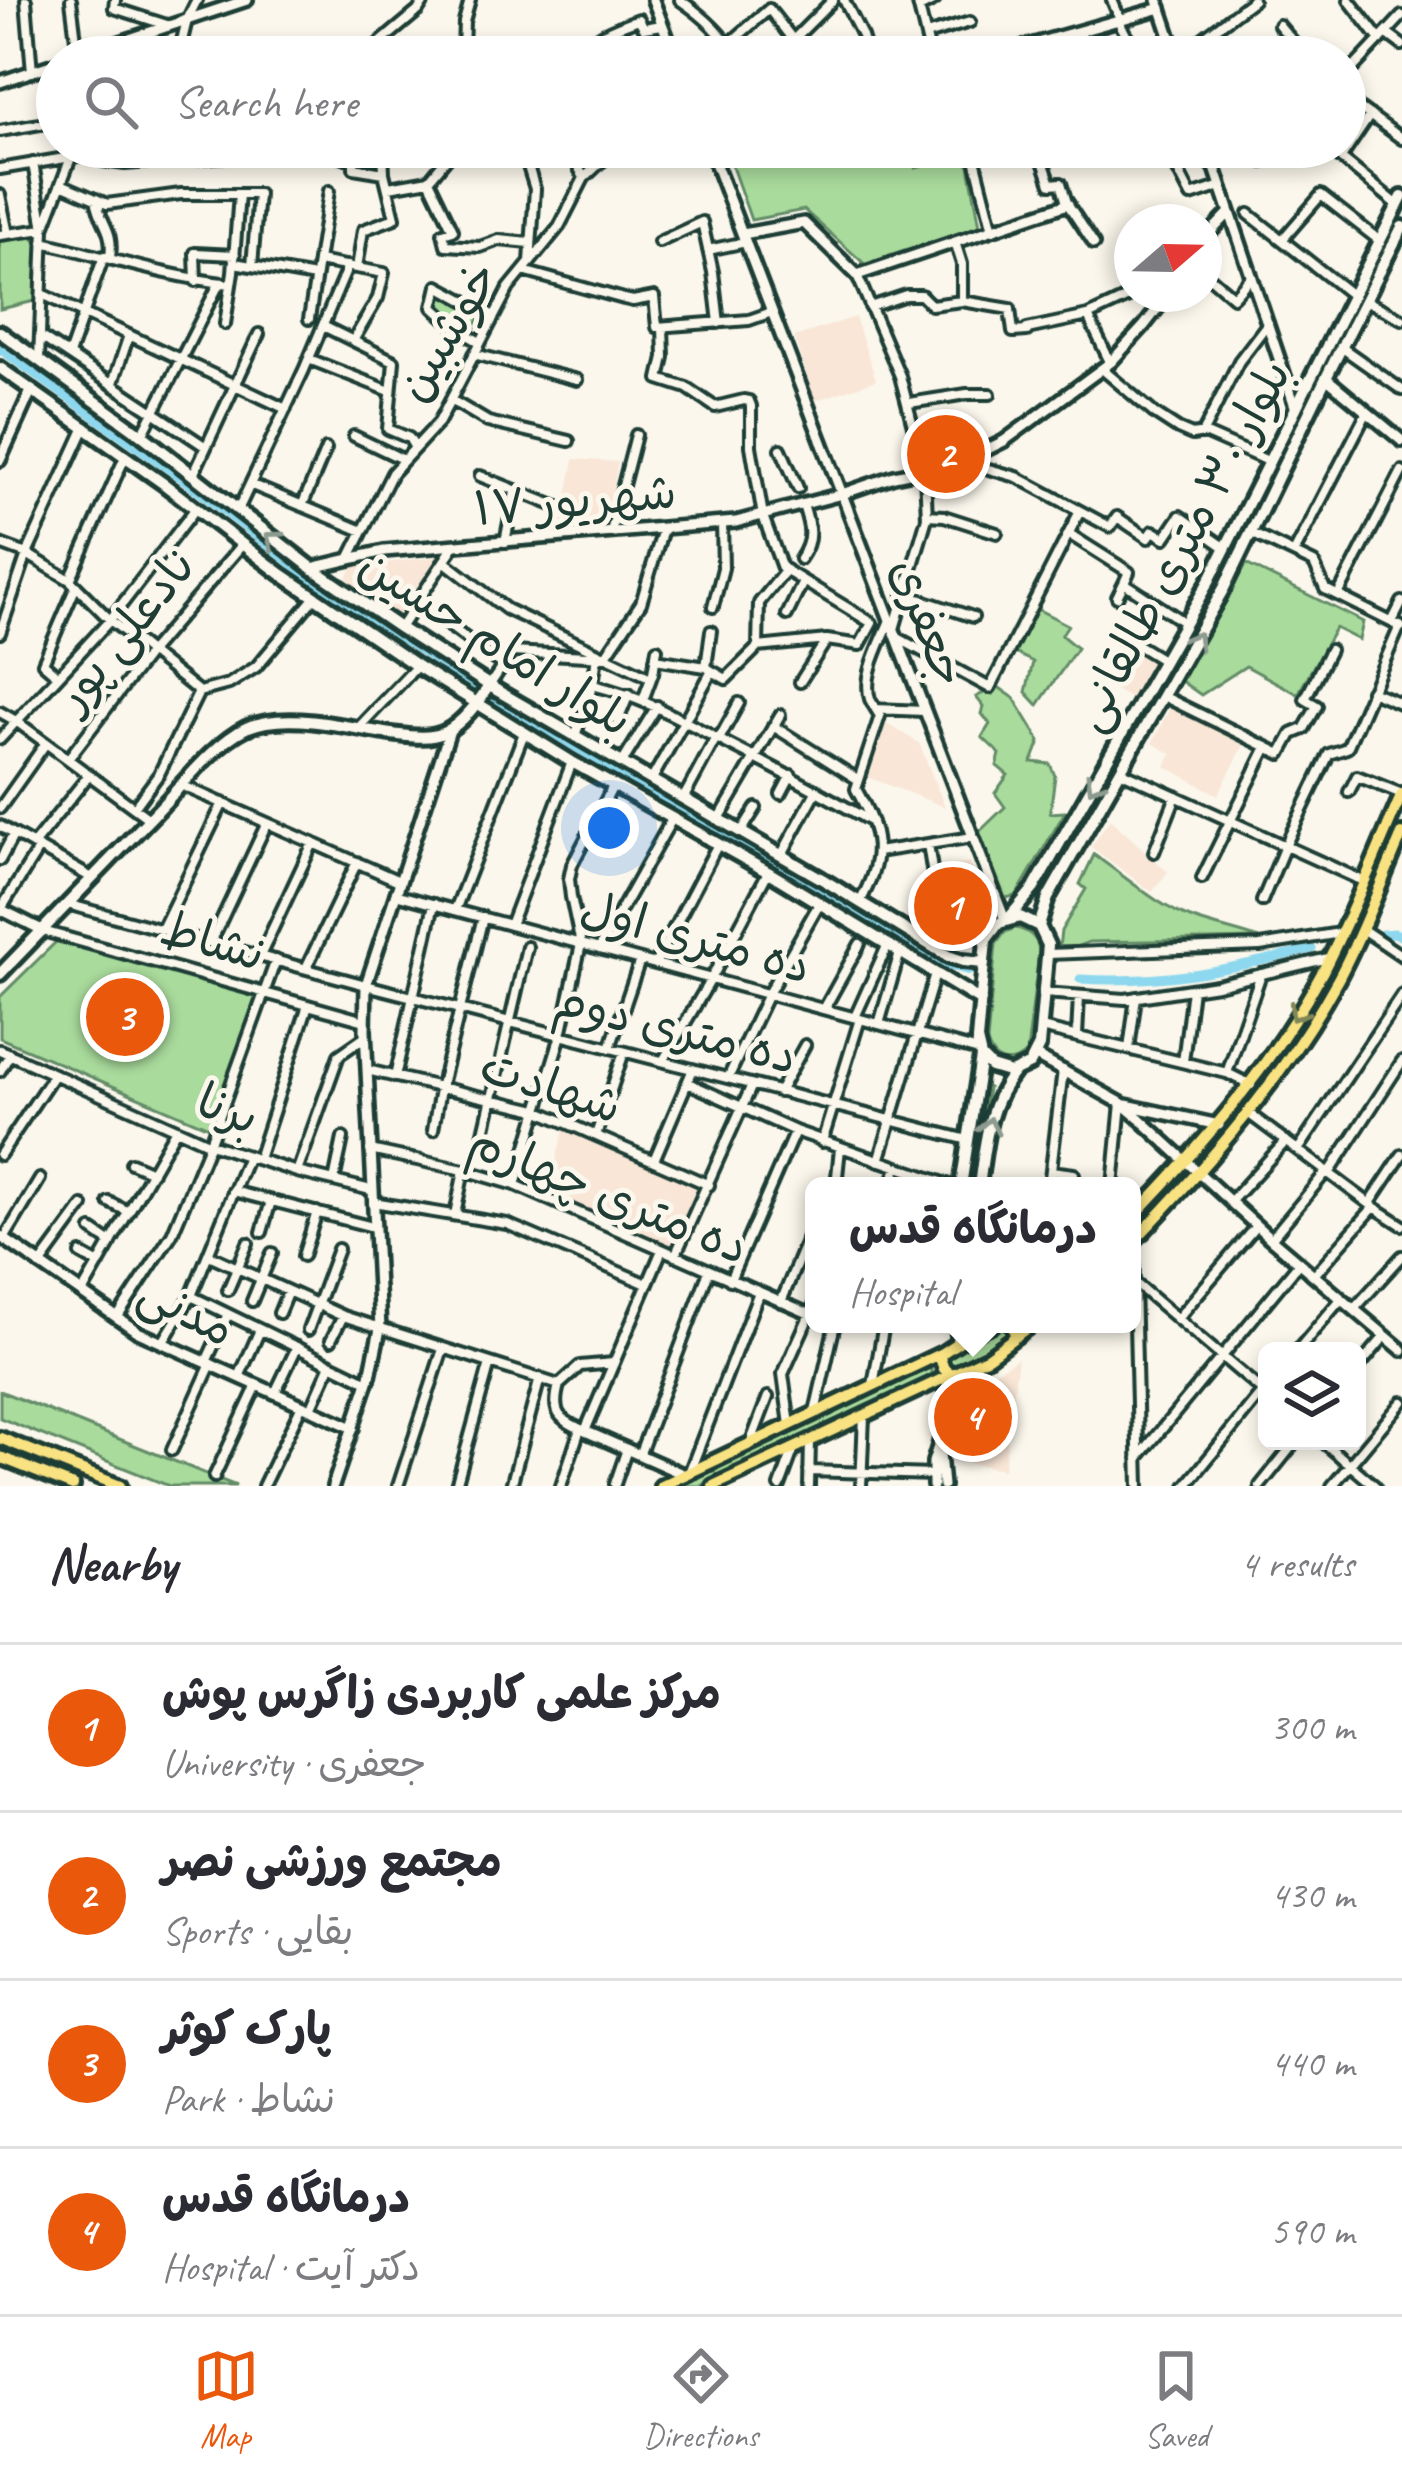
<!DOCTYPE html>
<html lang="en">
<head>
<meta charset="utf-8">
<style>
  :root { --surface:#fff; --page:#f7f7f7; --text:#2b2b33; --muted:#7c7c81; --line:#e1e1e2; --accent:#ea580c }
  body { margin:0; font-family:Caveat,"Playpen Sans Arabic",sans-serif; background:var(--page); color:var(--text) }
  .controls { position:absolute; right:36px; bottom:36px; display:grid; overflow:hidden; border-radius:18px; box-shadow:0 6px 18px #0003 }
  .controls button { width:108px; height:108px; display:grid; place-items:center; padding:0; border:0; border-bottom:3px solid var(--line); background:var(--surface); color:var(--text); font:60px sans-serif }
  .compass { position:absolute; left:1114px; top:204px; width:108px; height:108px; border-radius:50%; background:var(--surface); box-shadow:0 6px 18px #0003; rotate:70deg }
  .you { position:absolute; left:609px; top:828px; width:42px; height:42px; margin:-30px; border:9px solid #fff; border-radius:50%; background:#1a73e8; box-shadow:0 0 0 18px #1a73e833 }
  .badge { display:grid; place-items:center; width:78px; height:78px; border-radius:50%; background:var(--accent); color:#fff; font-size:39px; font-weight:700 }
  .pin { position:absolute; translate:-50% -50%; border:6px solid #fff; box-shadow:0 3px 12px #0006 }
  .popup { position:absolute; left:805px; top:1177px; width:336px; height:156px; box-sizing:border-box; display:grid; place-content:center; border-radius:18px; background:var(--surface); filter:drop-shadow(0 3px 9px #0005); font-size:39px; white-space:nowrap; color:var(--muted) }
  .popup b { font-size:45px; color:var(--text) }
  .popup::after { content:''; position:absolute; left:50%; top:100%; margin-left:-24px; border:24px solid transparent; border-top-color:var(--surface) }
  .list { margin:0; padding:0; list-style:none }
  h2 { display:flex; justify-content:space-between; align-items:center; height:156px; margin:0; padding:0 48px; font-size:51px }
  h2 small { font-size:39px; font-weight:400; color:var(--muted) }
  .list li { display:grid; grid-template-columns:78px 1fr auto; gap:36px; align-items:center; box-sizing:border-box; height:168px; padding:0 48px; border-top:3px solid var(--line) }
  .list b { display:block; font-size:45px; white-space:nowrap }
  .list p { margin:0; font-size:39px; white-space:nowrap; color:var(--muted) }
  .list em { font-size:39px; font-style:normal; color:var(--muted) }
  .icon { flex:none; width:66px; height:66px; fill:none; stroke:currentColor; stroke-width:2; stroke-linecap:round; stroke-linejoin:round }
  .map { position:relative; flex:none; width:1402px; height:1486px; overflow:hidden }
  .search { position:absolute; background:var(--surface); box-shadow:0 6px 18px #0003; left:36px; right:36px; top:36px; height:132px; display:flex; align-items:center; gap:30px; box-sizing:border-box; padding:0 42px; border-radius:66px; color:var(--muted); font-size:45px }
  .sheet { height:828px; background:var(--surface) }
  nav { display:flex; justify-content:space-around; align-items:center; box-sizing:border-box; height:168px; border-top:3px solid var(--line); background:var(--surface); font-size:33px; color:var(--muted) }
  nav a { display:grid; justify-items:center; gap:6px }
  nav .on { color:var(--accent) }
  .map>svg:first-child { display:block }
  .built { fill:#f9e6d7 }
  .green { fill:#a9db9c; stroke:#648c68; stroke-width:3 }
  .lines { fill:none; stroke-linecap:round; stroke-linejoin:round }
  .stream { stroke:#619aa4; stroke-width:3 }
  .canal { stroke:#8dd8ee; stroke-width:9 }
  .minor-casing { stroke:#1f3d34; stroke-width:16 }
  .tertiary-casing { stroke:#1f3d34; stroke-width:18 }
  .secondary-casing { stroke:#1f3d34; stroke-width:20 }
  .primary-casing { stroke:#1f3d34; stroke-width:20 }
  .minor { stroke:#fbf7ec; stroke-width:8 }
  .tertiary { stroke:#fbf7ec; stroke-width:9 }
  .secondary { stroke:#fbf7ec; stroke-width:10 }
  .primary { stroke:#f8e281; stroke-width:10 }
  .oneway { stroke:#8d9a90 }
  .oneway2 { stroke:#818757 }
  .labels { text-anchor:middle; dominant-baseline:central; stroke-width:10; stroke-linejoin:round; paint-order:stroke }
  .street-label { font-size:48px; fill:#1f3d34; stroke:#fbf7ec }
</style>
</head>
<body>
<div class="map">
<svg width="1402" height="1486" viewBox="0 0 1402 1486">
  <rect width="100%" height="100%" fill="#fbf7ec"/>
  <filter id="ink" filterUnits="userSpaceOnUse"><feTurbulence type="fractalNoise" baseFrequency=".00833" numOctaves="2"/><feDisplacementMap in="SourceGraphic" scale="24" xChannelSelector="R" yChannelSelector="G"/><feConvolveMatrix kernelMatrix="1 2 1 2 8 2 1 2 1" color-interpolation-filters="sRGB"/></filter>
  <g filter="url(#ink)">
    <!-- built -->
    <path class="built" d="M855,317L876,380L815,401L794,337Z
      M574,459L618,462L606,530L560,531Z
      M442,556L399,619L346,581L352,567Z
      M1121,639L1158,660L1133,700L1104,684Z
      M1171,706L1244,745L1218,795L1165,766L1172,754L1152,743Z
      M883,722L919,743L945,807L870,778L866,774Z
      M1110,819L1168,872L1152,892L1091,847Z
      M969,862L974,878L969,880L978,911L985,910L988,921L974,944L924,902L954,866Z
      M565,1127L702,1190L674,1249L546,1196Z
      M1018,1358L1004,1469L948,1460L957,1395Z"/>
    <!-- green -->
    <path class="green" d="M725,147H908L916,168L967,155L980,226L866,265L804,210L751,220Z
      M31,236L38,243L35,301L0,309V241Z
      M443,291L481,315L472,334L438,308Z
      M1244,563L1363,622L1359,640L1335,628L1298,694L1246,666L1201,695L1181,681Z
      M1035,608L1068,625L1061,635L1077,648L1038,705L1026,692L1033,662L1013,652Z
      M997,686L1014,698L1040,741L1032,762L1050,764L1055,776L1050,813L1065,812L1016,896L1005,898L978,833L1005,807L995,793L1008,775L997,766L1000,754L982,737L990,724L982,714L984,707L976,697Z
      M1094,855C1125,876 1157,906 1193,919C1215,927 1237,931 1259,939L1089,942L1073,948L1059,947L1061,931L1086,889L1080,884Z
      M1015,928C1029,930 1039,939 1039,953L1027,1052C1011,1068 993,1064 987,1042L996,944L1005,932Z
      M59,939L257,996L213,1129L0,1038V997Z
      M982,1086L988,1088L973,1186H967Z
      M1000,1328L1006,1330V1338L953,1367L946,1364L947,1358L977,1338Z
      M927,1367L932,1371L931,1377L700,1486H674Z
      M0,1391L236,1486H169L0,1418Z"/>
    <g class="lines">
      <!-- stream -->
      <path class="stream" d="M1303,406L1402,214"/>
      <!-- canal -->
      <path class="canal" d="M0,349L180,477L314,581L481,690
        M495,700L948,965L969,971
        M1382,934L1395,933L1402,937
        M1080,979C1165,984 1230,969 1312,949"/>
      <defs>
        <path id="minor" d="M26,0L32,72
          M71,0L78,56
          M115,0L114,8L167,25
          M470,0L464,22L463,49L505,48L514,55
          M680,0C702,15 723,33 736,57
          M844,0L862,36L868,57
          M917,0L931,57
          M1112,0L1120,19
          M1349,0L1380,40
          M919,8L935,0
          M1118,20L1138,57
          M1279,25L1306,57
          M1080,31L1090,57
          M1386,33L1402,45
          M926,35L970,22
          M178,57L187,20L197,0
          M363,57L418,11L425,0
          M575,57C590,37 616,27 639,19L644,28L662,25
          M714,57L769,9L793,40L833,0
          M1178,57L1253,0
          M1345,77L1402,16
          M1345,97L1402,139
          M0,131L57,121
          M522,147L535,189L530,262
          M568,147L584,178
          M972,147L993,230
          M1038,147L1051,184L1061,183L1067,203L1094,244
          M1109,147L1112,157L1142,147
          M1166,147L1191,196L1221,186
          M1200,147L1212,166
          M1327,147L1398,205
          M1341,158L1370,115
          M1263,162L1282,147
          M33,163L44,229L39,360
          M0,169L89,154L103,161L125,164L291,151L334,153L354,161V168L384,173
          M429,180L453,230L443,233L446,245L480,247L499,240L530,243
          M61,184L107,204L181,194H258L252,266
          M389,187L429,180L456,147
          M0,195L8,234
          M96,199C101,226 114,228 110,258
          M1249,214L1353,296
          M44,228L72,155
          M0,235L44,229
          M1282,240L1321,195L1380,241
          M43,242C106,257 167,277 231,284
          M659,242L702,222L713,272L719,323
          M955,242L962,264V301
          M708,250L746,242
          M318,261L384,273L378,298L354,339
          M234,263L315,277
          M357,268L363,230L395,218L384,173L383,147
          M523,271L624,299L633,301L654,297L657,327L749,320L772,312
          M1204,272L1233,297L1252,276
          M857,275L900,376L925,472L927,518L894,629
          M196,281L195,253L235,255
          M42,294L286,409
          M1365,300L1402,319
          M870,307L906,295H921L931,305L962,301L1010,309L1013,332L1027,331V329L1088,316L1135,294
          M1088,316L1110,362
          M309,319L329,191
          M225,324L233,272L239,194
          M323,326L394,361L388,429L409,438L415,448
          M663,327L664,357L659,379L687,388L715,407L744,400L749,401L751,406V446L763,516L782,568L872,623
          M41,337L206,447
          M480,342L457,329L433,307L438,286L494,316
          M1341,347L1402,390
          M474,354L577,380
          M69,355L104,256
          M309,359L390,391
          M1102,369L1155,414L1178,429L1192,435L1204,433L1270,462
          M113,383L129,335
          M451,400L488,422L569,441
          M909,403L967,394H990
          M1202,434L1239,361L1268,323
          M142,435L217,288L222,283
          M354,436L404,460
          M781,449L798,488
          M964,462L1017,477L1110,527L1117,517L1148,538L1153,531L1165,538L1180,516L1226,548
          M193,475L259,334
          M480,476L568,511
          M252,485L363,531
          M302,506L326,449
          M238,510L304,370L348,266
          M927,515L944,516L997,533
          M611,532L636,435
          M1251,533L1314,563L1325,589L1401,627
          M1069,534L1129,572L1124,583L1185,623
          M505,542L515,492
          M0,544L27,554L70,580L110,620L199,692L229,684L256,667L314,598
          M1294,553L1367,412
          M349,559L392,473L439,422L509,288L559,227L584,178L617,147
          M800,559C814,539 810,527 803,505
          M444,561L506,609L651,678
          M70,580L125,457
          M904,594L973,617
          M1338,595L1402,471
          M1117,597L1124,583
          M417,602L502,665
          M713,607L723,568L722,523
          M787,615L803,582
          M1392,622L1402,602
          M400,628L454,546
          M0,633L27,554L85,427
          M1123,636L1164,661
          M898,638L990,688L1080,511
          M758,647L759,603L786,570
          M655,659L706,667
          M712,671L726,679L758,647L827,640L860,645L872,623
          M58,676L43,663L76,586
          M800,682L826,641
          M593,685C645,698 676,717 722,741C773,767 822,793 872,822
          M489,686L512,652L605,657L641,603L663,529
          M1371,691L1402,704
          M1163,696L1281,754L1292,734L1304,729L1317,706L1305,699L1330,650
          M643,700L653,673L657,649
          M876,709L924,711
          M0,712L16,721L149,819
          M617,723L629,694
          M773,726L859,780
          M357,729L417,666
          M575,736L593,685L597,656
          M0,739L110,620L196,508
          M719,739L739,703
          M68,759L150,652L242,545
          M622,763L657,706
          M1120,771L1363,881
          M652,779L712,671L706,667L711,631
          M181,785L399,881
          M1349,792L1357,776L1402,794
          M781,794L791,775
          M683,799L716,738
          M0,808L46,743
          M134,808L159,774L199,692
          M719,819L780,715
          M0,826L92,878
          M741,832L756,808
          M928,844L934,882
          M33,845L89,775
          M877,852L973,837
          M1154,852L1176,796
          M781,856L817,790
          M0,860L14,834
          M1202,878L1267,747
          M395,894L979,1051
          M1262,901L1285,846L1329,754L1347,748L1400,626
          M860,902C885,856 881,834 856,789L880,716C879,714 871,702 870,699C862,675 882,641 890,620
          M67,904L366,985L968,1140
          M1,909L39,848
          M455,910L524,733
          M510,925L572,762
          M162,929L223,803
          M1362,929L1402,956
          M43,931L365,1021
          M211,942L267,823
          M599,949L672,819
          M1048,954L1260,946L1340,933
          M260,956L313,843
          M655,964L718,844
          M306,968L357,862
          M1044,993L1125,999L1217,985L1328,958
          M824,1009L860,944
          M855,1017L888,944
          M879,1024L900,952
          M1041,1028L1227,1073L1251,1085
          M1077,1036L1079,996
          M610,1048L640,960
          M1129,1049L1136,997
          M0,1050L210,1144L297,1172L371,1190
          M663,1061L711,979L768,872
          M1183,1062L1192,989
          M367,1070L537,1110L709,1185
          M0,1071L10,1054
          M1227,1073L1261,974
          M395,1077L434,904
          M728,1078L768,994L820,902
          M688,1083L795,1131L953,1186
          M779,1092L805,1045
          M1248,1113L1374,1207L1402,1225
          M433,1130L440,1089L483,917
          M596,1135L624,1052
          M482,1141L527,947
          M822,1142L860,1019
          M370,1150L464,1170L515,1185L810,1314L814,1306
          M1298,1150L1402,995
          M0,1155L54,1074
          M258,1159L308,1005
          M654,1160L693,1069
          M879,1161L935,974
          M131,1163L152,1172
          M1051,1171L1074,1174L1073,1186
          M297,1172L339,1055L365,1037
          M1330,1172L1402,1061
          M334,1181L343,1138
          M515,1185L561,1035L581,944L571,897L569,879L572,865L613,786
          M836,1186L840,1148
          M891,1186L897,1167
          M1049,1186L1063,1070
          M1113,1186L1121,1103
          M233,1191L373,1227
          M109,1202L129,1212
          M373,1202L507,1224L647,1284
          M1230,1202L1286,1141
          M1370,1203L1402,1155
          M455,1215L464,1170
          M92,1230L111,1243
          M262,1232L271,1201
          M4,1239L40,1179
          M1271,1239L1327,1171
          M1133,1243L1139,1486
          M81,1254L99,1264
          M209,1255L343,1316L559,1385L580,1366L614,1363
          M303,1256L317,1212
          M675,1256L752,1085
          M40,1265L83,1206
          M1314,1275L1374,1207
          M730,1280L795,1131
          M1135,1283L1267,1395
          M228,1290L248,1243
          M82,1293L176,1129
          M191,1296L368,1382
          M252,1301L272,1253
          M781,1302L814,1222
          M1354,1309L1402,1256
          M279,1313L288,1291
          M117,1318L172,1234L208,1148L276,960
          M1177,1319L1256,1226
          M308,1330L338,1249
          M331,1340L343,1316
          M163,1342L191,1296L248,1156
          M1297,1351L1341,1299
          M206,1362L228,1314
          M1357,1369L1385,1336
          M239,1377L260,1330
          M559,1385C551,1414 559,1419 585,1431L662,1250
          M873,1385L884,1324
          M275,1393L297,1347
          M311,1409L331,1364
          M815,1412L835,1324
          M790,1425L783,1374L810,1314
          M1322,1441L1375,1486
          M750,1444L768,1397
          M172,1450L211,1364
          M640,1453L709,1271
          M1138,1458L1299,1263
          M809,1471L933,1475
          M689,1473L759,1292
          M214,1477L257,1385
          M615,1484L627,1449
          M263,1486L302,1405
          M398,1486L443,1349
          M456,1486L490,1363
          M511,1486L540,1378
          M561,1486L580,1429
          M780,1486L794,1448
          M809,1486L810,1441
          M861,1486L864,1416
          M1186,1486L1267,1386
          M1260,1486L1296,1441
          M1332,1486L1402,1402"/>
        <path id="tertiary" d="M653,0L675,57
          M1158,0L1177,57
          M75,57L247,0
          M988,57L1161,8
          M0,82L57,63
          M709,147L1005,920
          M1208,147L1296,409
          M743,234L804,223L857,275L1068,204
          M1204,239L1230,212
          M1326,378L1402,441
          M0,460L31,391
          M312,568L384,551L736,522L842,494L894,476L962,462L1004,441L1111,362L1144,326L1169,294
          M0,909L42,930
          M1036,1056L1121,1103L1140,1119L1271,1239L1402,1350
          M1126,1105L1219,1125
          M0,1236L138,1332L353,1428
          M585,1431L685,1475
          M939,1443L953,1374
          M333,1486L370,1376L380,1329L365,1030L366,985L450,730
          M933,1486V1462L939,1443L943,1486"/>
        <path id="secondary" d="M0,332L142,435L312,568L400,628L498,691L822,879L948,956L963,961L984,963
          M0,368L164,484L281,574L417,666L572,762L768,872L981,1001
          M1020,917L1039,926L1048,945L1039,1046L1030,1064L1011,1073L991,1067L981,1057L977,1040L986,940L999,923Z
          M1009,918L1034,888L1209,581L1402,197
          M1039,926L1048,898L1224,588L1326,378L1402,227
          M0,974C53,919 106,864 159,809C183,784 215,743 246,728C287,710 348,728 391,734C408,736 429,740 445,732C463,723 478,702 489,686
          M961,1186L981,1057
          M979,1186C985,1145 987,1106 1014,1072
          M957,1342L959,1324"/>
        <path id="primary" d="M1132,1218C1206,1141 1272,1065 1323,971C1353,914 1376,852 1402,794
          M1132,1243C1209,1163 1284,1078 1338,979C1363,933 1381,882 1402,834
          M993,1324L974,1332L942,1353L940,1358L944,1369L953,1374L988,1357L1015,1337L1013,1324
          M1015,1337L1032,1324
          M0,1438L120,1486
          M0,1457L73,1486
          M661,1486L942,1353
          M713,1486L953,1374"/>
      </defs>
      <!-- minor casing -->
      <use href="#minor" class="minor-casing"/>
      <!-- tertiary casing -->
      <use href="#tertiary" class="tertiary-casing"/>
      <!-- secondary casing -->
      <use href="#secondary" class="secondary-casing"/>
      <!-- primary casing -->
      <use href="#primary" class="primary-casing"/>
      <!-- minor -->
      <use href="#minor" class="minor"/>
      <!-- tertiary -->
      <use href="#tertiary" class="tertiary"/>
      <!-- secondary -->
      <use href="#secondary" class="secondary"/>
      <!-- primary -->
      <use href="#primary" class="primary"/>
    </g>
    <!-- one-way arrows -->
    <defs><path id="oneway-chevron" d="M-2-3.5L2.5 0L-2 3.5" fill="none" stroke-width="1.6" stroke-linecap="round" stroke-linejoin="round" transform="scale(3)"/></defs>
    <g class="oneway">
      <use href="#oneway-chevron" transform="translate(273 539) rotate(-143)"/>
      <use href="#oneway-chevron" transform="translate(1195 640) rotate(-60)"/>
      <use href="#oneway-chevron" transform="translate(1094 784) rotate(120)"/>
      <use href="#oneway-chevron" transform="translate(989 1126) rotate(-78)"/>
    </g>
    <use class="oneway2" href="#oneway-chevron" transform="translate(1297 1013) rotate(122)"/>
  </g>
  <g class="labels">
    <!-- street labels -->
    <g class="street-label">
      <text transform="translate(447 331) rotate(-59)">خوشبین</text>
      <text transform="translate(575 500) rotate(-5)">۱۷ شهریور</text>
      <text transform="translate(1181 545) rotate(-62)">بلوار ۳۰ متری طالقانی</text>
      <text transform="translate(929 622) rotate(69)">جعفری</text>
      <text transform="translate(126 629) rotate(-51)">نادعلی پور</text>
      <text transform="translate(496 642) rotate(32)">بلوار امام حسین</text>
      <text transform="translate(696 937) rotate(15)">ده متری اول</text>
      <text transform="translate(213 941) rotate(16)">نشاط</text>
      <text transform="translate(676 1028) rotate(14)">ده متری دوم</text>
      <text transform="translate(551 1086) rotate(18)">شهادت</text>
      <text transform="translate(228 1109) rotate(21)">برنا</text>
      <text transform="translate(609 1194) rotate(22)">ده متری چهارم</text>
      <text transform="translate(187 1310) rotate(27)">مدنی</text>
    </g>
  </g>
</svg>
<div class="controls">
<button><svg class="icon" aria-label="layers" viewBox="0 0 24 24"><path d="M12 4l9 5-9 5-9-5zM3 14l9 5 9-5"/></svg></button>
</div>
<svg class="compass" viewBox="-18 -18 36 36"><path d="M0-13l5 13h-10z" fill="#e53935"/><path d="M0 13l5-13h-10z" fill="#7c7c81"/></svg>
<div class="you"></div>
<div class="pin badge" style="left:953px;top:906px">1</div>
<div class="pin badge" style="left:946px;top:454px">2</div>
<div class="pin badge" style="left:125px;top:1017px">3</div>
<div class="pin badge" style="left:973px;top:1417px">4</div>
<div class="popup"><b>درمانگاه قدس</b>Hospital</div>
<div class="search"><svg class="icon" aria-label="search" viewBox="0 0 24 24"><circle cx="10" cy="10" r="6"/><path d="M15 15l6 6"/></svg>Search here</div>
</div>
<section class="sheet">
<h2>Nearby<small>4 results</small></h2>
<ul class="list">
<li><span class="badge">1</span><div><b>مرکز علمی کاربردی زاگرس پوش</b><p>University · جعفری</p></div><em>300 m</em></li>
<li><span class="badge">2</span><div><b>مجتمع ورزشی نصر</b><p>Sports · بقایی</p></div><em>430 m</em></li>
<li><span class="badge">3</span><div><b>پارک کوثر</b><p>Park · نشاط</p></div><em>440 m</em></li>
<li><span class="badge">4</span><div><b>درمانگاه قدس</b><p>Hospital · دکتر آیت</p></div><em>590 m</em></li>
</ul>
</section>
<nav>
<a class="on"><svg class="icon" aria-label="map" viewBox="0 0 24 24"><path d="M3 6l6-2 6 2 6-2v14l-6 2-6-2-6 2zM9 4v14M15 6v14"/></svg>Map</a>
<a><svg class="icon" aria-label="directions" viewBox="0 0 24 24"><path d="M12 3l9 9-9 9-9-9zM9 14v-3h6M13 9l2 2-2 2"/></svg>Directions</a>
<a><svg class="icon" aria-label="saved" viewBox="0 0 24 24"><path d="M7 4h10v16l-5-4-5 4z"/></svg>Saved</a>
</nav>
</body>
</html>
